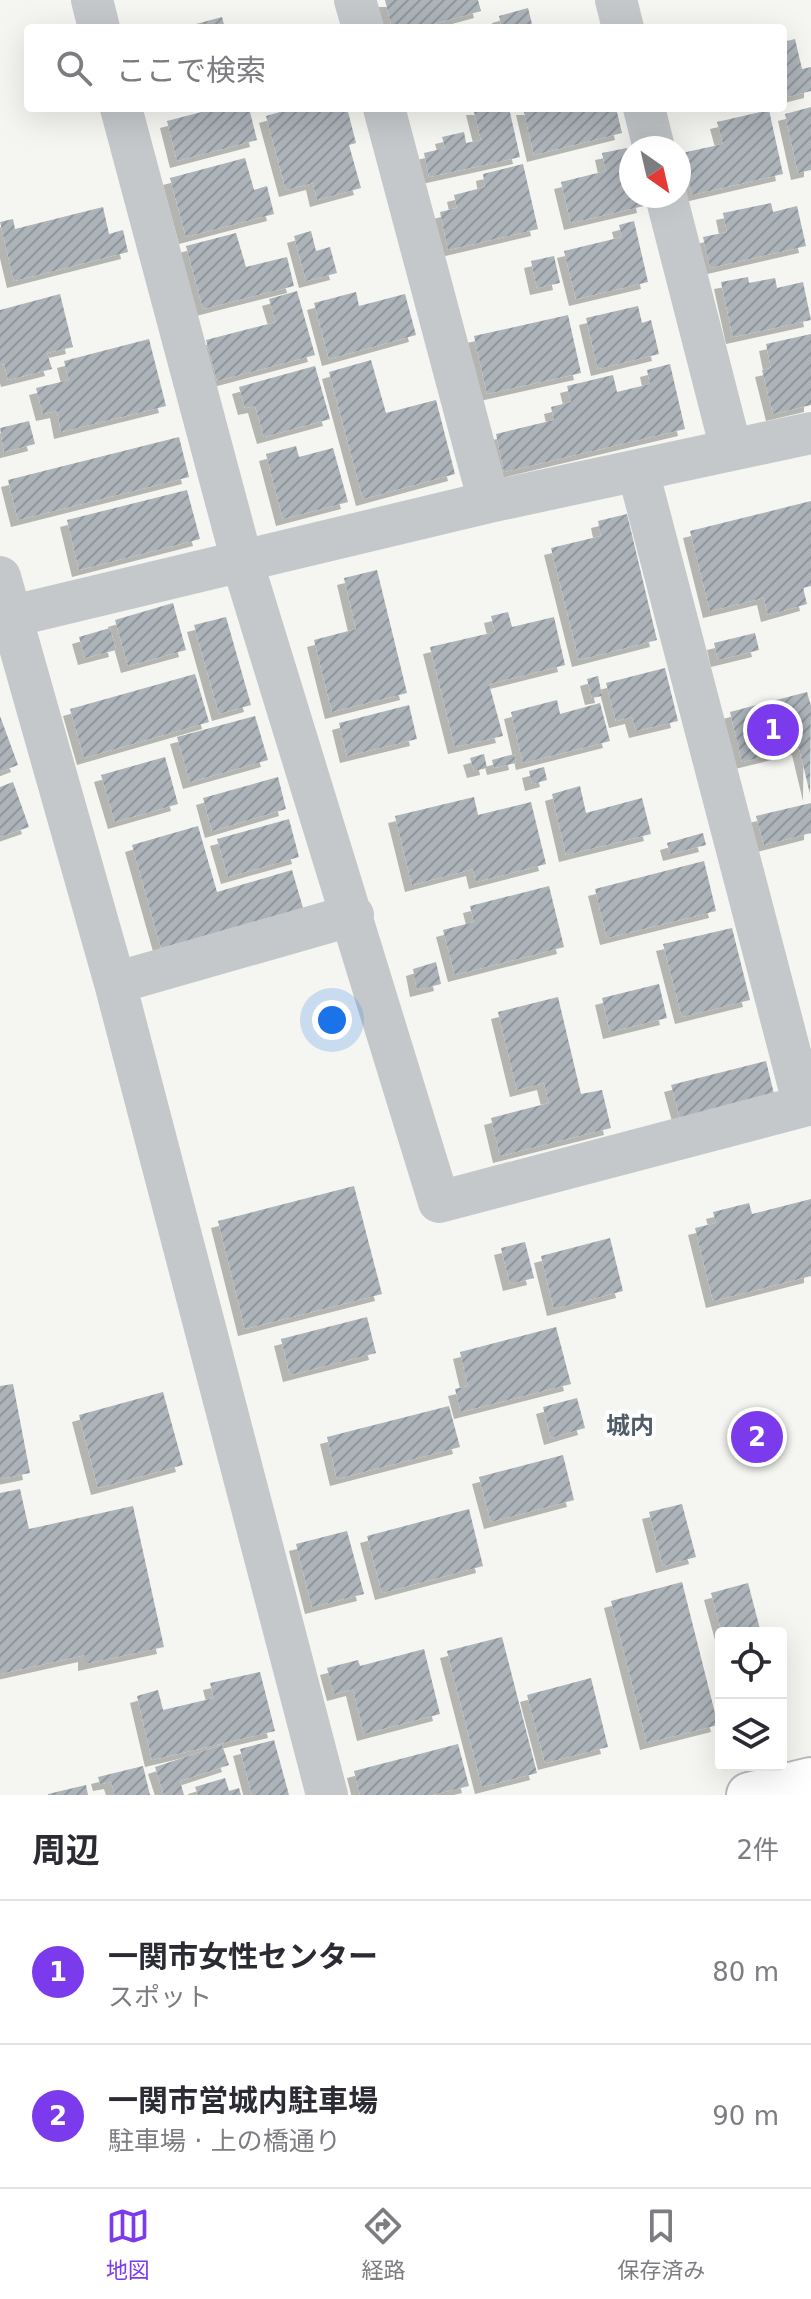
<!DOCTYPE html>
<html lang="ja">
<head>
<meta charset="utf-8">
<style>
  :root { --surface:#fff; --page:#f2f2f3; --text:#2b2b33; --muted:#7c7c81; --line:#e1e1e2; --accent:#7c3aed }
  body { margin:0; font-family:"DejaVu Sans","Noto Sans JP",sans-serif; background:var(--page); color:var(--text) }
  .controls { position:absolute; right:24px; bottom:24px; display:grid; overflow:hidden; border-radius:8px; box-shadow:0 8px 32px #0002 }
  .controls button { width:72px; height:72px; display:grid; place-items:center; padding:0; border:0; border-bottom:2px solid var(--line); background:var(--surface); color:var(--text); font:40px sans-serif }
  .compass { position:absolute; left:619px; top:136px; width:72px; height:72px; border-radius:50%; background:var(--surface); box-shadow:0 8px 32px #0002; rotate:146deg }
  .you { position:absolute; left:332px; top:1020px; width:28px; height:28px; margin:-20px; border:6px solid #fff; border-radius:50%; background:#1a73e8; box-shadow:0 0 0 12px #1a73e833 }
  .badge { display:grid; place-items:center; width:52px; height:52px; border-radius:50%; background:var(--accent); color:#fff; font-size:26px; font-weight:700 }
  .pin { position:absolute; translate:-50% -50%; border:4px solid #fff; box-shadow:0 2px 8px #0006 }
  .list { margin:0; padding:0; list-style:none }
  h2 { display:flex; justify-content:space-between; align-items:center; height:104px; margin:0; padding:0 32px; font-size:34px }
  h2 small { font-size:26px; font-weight:400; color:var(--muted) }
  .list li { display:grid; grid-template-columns:52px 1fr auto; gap:24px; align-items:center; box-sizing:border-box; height:144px; padding:0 32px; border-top:2px solid var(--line) }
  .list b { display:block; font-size:30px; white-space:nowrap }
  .list p { margin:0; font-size:26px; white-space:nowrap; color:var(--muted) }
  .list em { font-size:26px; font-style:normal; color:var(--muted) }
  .icon { flex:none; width:44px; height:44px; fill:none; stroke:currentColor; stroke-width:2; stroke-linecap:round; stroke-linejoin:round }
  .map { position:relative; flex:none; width:811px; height:1795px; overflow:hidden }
  .search { position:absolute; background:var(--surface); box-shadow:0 8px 32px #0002; left:24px; right:24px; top:24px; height:88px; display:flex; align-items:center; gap:20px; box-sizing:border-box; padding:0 28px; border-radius:8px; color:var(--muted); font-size:30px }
  .sheet { height:392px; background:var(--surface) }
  nav { display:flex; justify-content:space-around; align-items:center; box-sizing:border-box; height:112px; border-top:2px solid var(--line); background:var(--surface); font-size:22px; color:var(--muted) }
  nav a { display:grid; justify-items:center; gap:4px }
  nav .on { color:var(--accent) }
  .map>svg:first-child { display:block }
  .building { fill:url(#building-hatch); filter:url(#shadow) }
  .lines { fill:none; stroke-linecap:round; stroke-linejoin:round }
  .trunk-casing { stroke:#b7babd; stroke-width:48 }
  .minor { stroke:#c5c8cb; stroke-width:42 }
  .trunk { stroke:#fff; stroke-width:44 }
  .labels { text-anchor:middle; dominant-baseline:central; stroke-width:8; stroke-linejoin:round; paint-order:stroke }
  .neighbourhood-label { font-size:24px; font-weight:bold; fill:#515c68; stroke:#fff }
</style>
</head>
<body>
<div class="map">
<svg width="811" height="1795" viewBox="0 0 811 1795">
  <defs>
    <pattern id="building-hatch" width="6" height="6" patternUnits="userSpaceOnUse" patternTransform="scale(2)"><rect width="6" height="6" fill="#acb3b9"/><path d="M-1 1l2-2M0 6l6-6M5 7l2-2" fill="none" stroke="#90969c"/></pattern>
    <filter id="shadow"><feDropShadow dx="-7" dy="7" stdDeviation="0" flood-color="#0004"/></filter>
  </defs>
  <rect width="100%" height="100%" fill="#f5f5f1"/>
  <!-- building -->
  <path class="building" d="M385,0H478L481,11L419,28H392Z
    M528,8L533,28H502L499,16Z
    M222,17L225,28H185V27Z
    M795,39L802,69L811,67V91L783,98V42Z
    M811,107V170L798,173L785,114Z
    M217,108H249L257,140L177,161L167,121Z
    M294,108H347L356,143L349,145L361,188L317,200L313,183L286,190L266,116Z
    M473,108H509L520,157L429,177L424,153L445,148L442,137L464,132L466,143L481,140Z
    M523,108H616L622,133L534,155Z
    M769,110L783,174L692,195L682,153L723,144L717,122Z
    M627,148L631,165V196H642L644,206L571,223L561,182L606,171L602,153Z
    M245,158L254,190L267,186L274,214L186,237L170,178Z
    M523,164L538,229L448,250L440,212L457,208L454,195L485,187L483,174Z
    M771,203L773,212L797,206L806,246L710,268L703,237L727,232L723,213Z
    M103,207L109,234L123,230L128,252L14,281L0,222L13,219L15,229Z
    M634,221L648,282L576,299L564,251L622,237L619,225Z
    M311,231L316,251L330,247L337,273L306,281L294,236Z
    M236,233L246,267L287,257L294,286L203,309L186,246Z
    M554,256L560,283L537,288L531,261Z
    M748,277L749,283L775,278L777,288L803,282L811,320L733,337L721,282Z
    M297,291L315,355L217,381L206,340L276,322L269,299Z
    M356,292L359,306L405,294L416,335L329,359L314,303Z
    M60,294L73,347L47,353L52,369L8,380L4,364L0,365V310Z
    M638,306L642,323L651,320L659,354L598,369L586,318Z
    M568,315L581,373L487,394L474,336Z
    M811,334V405L773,414L762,370L771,368L766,344Z
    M149,339L166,406L61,432L57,411L43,414L36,388L69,380L64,361Z
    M371,360L386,413L436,400L455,474L363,499L329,372Z
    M670,364L685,429L504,472L496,434L554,420L551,407L571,402L567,386L613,375L617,392L650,384L647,370Z
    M315,366L330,419L264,437L255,406L245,408L239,387Z
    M29,421L35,444L4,452L0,428Z
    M179,437L189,477L18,520L8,480Z
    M296,446L299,457L333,448L348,502L283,519L266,454Z
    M187,490L200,539L79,570L67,520Z
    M811,501V586L803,588L807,604L768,615L764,598L710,611L690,531Z
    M627,514L657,640L579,660L551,548L601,536L598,521Z
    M377,570L407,693L332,712L314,640L356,629L344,578Z
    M173,603L186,650L128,666L115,620Z
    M508,612L512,627L554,617L565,665L489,684L503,736L455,747L430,647L495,632L491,616Z
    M226,617L251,705L219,714L194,625Z
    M110,628L116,650L85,658L79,637Z
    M755,633L759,650L718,660L714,643Z
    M665,668L678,721L636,731L632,717L616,721L606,683Z
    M195,674L209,722L84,758L70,709Z
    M598,676L602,696L592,698L587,679Z
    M807,692L811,706L810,794L799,748L742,762L730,712Z
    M557,700L560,714L600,703L610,741L523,763L511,712Z
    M409,705L417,739L347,756L339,723Z
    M0,716L18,765L0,772Z
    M255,716L268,760L190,782L177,737Z
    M484,754L487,768L474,771L470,758Z
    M514,754L516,763L494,768L492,760Z
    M165,757L178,804L115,822L101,775Z
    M544,767L547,780L532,784L529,771Z
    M278,777L286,809L212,831L203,798Z
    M13,782L29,827L0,837V787Z
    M580,786L586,813L642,798L651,834L566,855L552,794Z
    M474,797L478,815L531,802L546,864L476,882L473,869L412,885L395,816Z
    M811,803V833L764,845L756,816Z
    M289,819L299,857L228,877L217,839Z
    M198,826L217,892L292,870L303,908L161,948L132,845Z
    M703,833L706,845L670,854L667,843Z
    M704,861L716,911L607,938L595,889Z
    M549,886L564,947L455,975L443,930L474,922L470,906Z
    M732,928L750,1000L682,1017L663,944Z
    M436,962L441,984L417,990L413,969Z
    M659,984L667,1018L610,1032L602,998Z
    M558,997L581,1094L602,1090L611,1128L500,1156L491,1118L549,1103L544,1083L517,1090L498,1012Z
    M766,1061L774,1094L680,1118L671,1085Z
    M354,1186L382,1294L245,1329L218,1221Z
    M811,1199V1276L713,1301L695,1228L716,1223L713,1212L749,1203L752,1214Z
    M610,1238L623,1291L554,1309L541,1256Z
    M525,1242L534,1278L510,1284L501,1248Z
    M367,1317L376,1353L290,1375L281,1339Z
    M556,1327L571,1384L461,1412L455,1389L468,1386L460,1352Z
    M13,1384L30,1473L0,1479V1386Z
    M163,1392L183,1465L98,1488L79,1415Z
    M577,1398L585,1428L551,1438L543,1407Z
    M449,1406L460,1447L337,1479L327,1437Z
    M563,1455L574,1500L491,1522L479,1477Z
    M20,1489L29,1529L133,1506L164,1647L85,1664V1655L0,1674V1493Z
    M682,1504L696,1557L663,1566L649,1512Z
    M469,1509L483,1566L382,1593L367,1536Z
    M347,1531L364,1594L312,1607L296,1544Z
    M682,1582L718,1725L647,1743L611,1601Z
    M748,1583L761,1633H722L711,1593Z
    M502,1637L537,1773L482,1787L447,1651Z
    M424,1649L440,1714L364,1734L353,1689L334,1694L327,1668L358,1660L360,1666Z
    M260,1672L275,1731L152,1760L137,1696L158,1690L163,1710L214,1698L210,1683Z
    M591,1678L608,1747L545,1763L527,1695Z
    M274,1740L289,1795H252L240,1749Z
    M458,1744L469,1786L432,1795H360L354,1771Z
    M222,1745L229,1765L180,1781L184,1795H164L155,1767Z
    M143,1766L150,1795H115L111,1782L100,1784L98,1777Z
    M225,1778L229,1791L239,1788L241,1795H198L195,1787Z
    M86,1785L88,1795H48V1794Z"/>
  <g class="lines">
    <defs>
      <path id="trunk" d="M749,1795L811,1780"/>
    </defs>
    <!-- trunk casing -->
    <use href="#trunk" class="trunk-casing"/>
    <!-- minor -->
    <path class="minor" d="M92,0L99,28
      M355,0L363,28
      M616,0L623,28
      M121,108L242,561L439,1202L804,1106L638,471
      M384,108L489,502
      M644,108L654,148
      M666,196L731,449
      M0,577L115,983L327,1795
      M0,619L489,502L811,433
      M115,983L353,915"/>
    <!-- trunk -->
    <use href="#trunk" class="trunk"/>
  </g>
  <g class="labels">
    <!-- neighbourhood labels -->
    <g class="neighbourhood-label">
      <text x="630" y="1426">城内</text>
    </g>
  </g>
</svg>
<div class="controls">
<button><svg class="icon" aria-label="locate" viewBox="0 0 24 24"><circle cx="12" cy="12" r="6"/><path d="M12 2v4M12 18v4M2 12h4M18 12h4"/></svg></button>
<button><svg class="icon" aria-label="layers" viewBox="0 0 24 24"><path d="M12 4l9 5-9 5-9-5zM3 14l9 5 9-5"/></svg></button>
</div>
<svg class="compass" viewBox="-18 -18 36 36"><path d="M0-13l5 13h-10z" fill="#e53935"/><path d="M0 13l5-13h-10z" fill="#7c7c81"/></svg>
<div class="you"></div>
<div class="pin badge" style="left:773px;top:730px">1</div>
<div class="pin badge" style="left:757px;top:1437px">2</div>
<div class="search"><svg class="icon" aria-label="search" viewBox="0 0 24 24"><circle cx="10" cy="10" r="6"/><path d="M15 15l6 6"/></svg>ここで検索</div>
</div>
<section class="sheet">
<h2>周辺<small>2件</small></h2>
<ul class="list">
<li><span class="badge">1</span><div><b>一関市女性センター</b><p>スポット</p></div><em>80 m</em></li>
<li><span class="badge">2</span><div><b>一関市営城内駐車場</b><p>駐車場 · 上の橋通り</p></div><em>90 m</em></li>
</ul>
</section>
<nav>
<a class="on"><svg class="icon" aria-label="map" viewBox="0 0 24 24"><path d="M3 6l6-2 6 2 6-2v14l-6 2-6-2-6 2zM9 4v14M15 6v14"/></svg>地図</a>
<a><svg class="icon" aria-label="directions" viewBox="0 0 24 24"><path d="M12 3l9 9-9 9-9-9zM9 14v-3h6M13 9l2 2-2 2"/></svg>経路</a>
<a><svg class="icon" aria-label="saved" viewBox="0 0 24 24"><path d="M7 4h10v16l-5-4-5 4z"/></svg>保存済み</a>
</nav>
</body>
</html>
